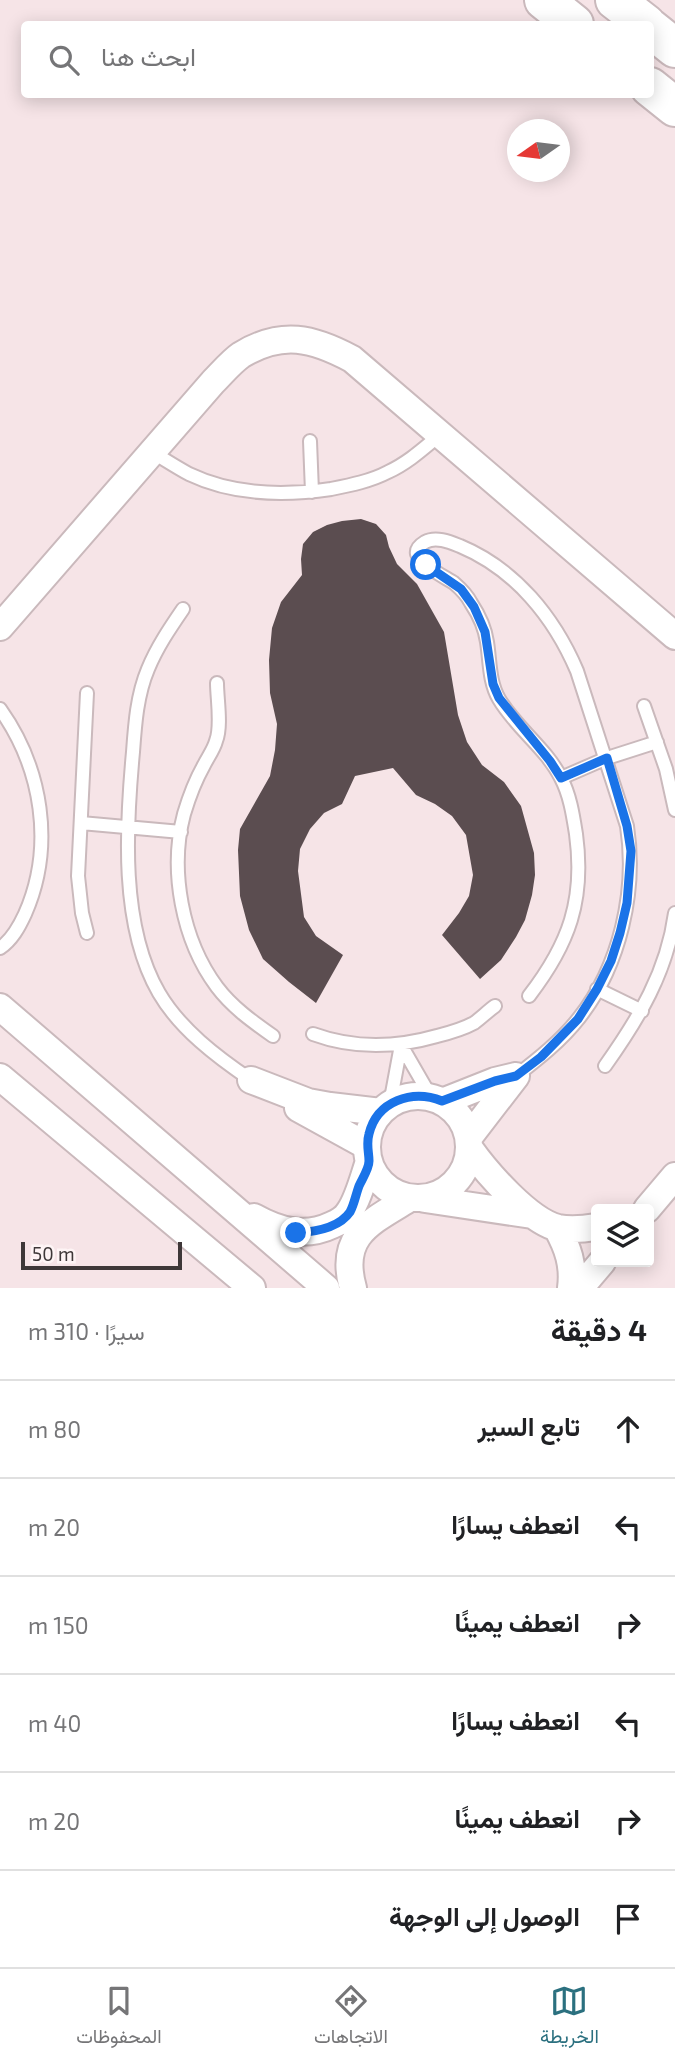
<!DOCTYPE html>
<html lang="ar">
<head>
<meta charset="utf-8">
<style>
  :root { --surface:#fff; --page:#f6f6f6; --text:#202124; --muted:#757577; --line:#e0e0e0; --accent:#2b707f }
  body { margin:0; font-family:"Exo 2",Vazirmatn,sans-serif; background:var(--page); color:var(--text); direction:rtl }
  .controls { position:absolute; right:21px; bottom:21px; display:grid; overflow:hidden; border-radius:7px; box-shadow:0 4px 18px #0003 }
  .controls button { width:63px; height:63px; display:grid; place-items:center; padding:0; border:0; border-bottom:2px solid var(--line); background:var(--surface); color:var(--text); font:35px sans-serif }
  .compass { position:absolute; left:507px; top:119px; width:63px; height:63px; border-radius:50%; background:var(--surface); box-shadow:0 4px 18px #0003; rotate:256deg }
  .scale { position:absolute; left:21px; bottom:18px; width:161px; box-sizing:border-box; padding-left:7px; border:4px solid #3e3738; border-top:0; font-size:19px; line-height:24px; white-space:nowrap; color:#3e3738; -webkit-text-stroke:5px #fef4f5; paint-order:stroke }
  .stop { position:absolute; width:21px; height:21px; margin:-16px; border:5px solid #1a73e8; border-radius:50%; background:#fff }
  .stop.end { background:#1a73e8; border-color:#fff; box-shadow:0 2px 7px #0008 }
  .list { margin:0; padding:0; list-style:none }
  h2 { display:flex; justify-content:space-between; align-items:center; height:91px; margin:0; padding:0 28px; font-size:30px }
  h2 small { font-size:23px; font-weight:400; color:var(--muted) }
  .list li { display:grid; grid-template-columns:46px 1fr auto; gap:21px; align-items:center; box-sizing:border-box; height:98px; padding:0 28px; border-top:2px solid var(--line) }
  .list b { display:block; font-size:26px; white-space:nowrap }
  .list em { font-size:23px; font-style:normal; color:var(--muted) }
  .icon { flex:none; width:38px; height:38px; fill:none; stroke:currentColor; stroke-width:2; stroke-linecap:round; stroke-linejoin:round }
  .map { position:relative; flex:none; width:675px; height:1288px; overflow:hidden; direction:ltr }
  .search { position:absolute; background:var(--surface); box-shadow:0 4px 18px #0003; left:21px; right:21px; top:21px; height:77px; display:flex; align-items:center; gap:18px; box-sizing:border-box; padding:0 24px; border-radius:7px; color:var(--muted); font-size:26px }
  .sheet { height:679px; background:var(--surface) }
  nav { display:flex; justify-content:space-around; align-items:center; box-sizing:border-box; height:98px; border-top:2px solid var(--line); background:var(--surface); font-size:19px; color:var(--muted) }
  nav a { display:grid; justify-items:center; gap:4px }
  nav .on { color:var(--accent) }
  .map>svg:first-child { display:block }
  .building { fill:#5b4d50 }
  .lines { fill:none; stroke-linecap:round; stroke-linejoin:round }
  .service-casing { stroke:#cab9bc; stroke-width:16 }
  .minor-casing { stroke:#cab9bc; stroke-width:30 }
  .trunk-casing { stroke:#cab9bc; stroke-width:42 }
  .service { stroke:#fff; stroke-width:12 }
  .minor { stroke:#fff; stroke-width:26 }
  .trunk { stroke:#fff; stroke-width:38 }
  .route { stroke:#1a73e8; stroke-width:9 }
</style>
</head>
<body>
<div class="map">
<svg width="675" height="1288" viewBox="0 0 675 1288">
  <rect width="100%" height="100%" fill="#f6e4e7"/>
  <!-- building -->
  <path class="building" d="M361,519L376,524L386,535L389,547L397,564L417,584L444,632L458,715L467,742L482,765L504,782L521,806L534,853L535,875L532,895L525,920L516,937L501,960L480,979L442,935L459,913L469,896L473,875L466,835L452,816L435,804L416,795L393,768L355,776L342,804L324,813L310,829L300,849L298,871L304,917L316,936L343,955L316,1003L289,982L263,959L249,930L240,896L238,850L240,829L270,776L275,750L277,724L270,693L269,660L272,628L281,602L302,575L301,559L303,544L313,532L327,525L342,521Z"/>
  <g class="lines">
    <defs>
      <path id="service" d="M310,441L312,492
        M152,452C164,459 176,467 189,474C233,495 284,496 331,489C351,485 371,481 388,472C408,463 424,448 441,434
        M183,609C170,628 157,647 148,669C137,695 135,724 133,752C126,827 120,926 159,993C180,1029 217,1057 251,1080
        M217,683C217,699 222,726 216,741C214,749 208,757 204,765C195,781 189,797 184,814C169,870 182,940 217,987C232,1007 253,1022 273,1036
        M644,706L666,769L675,810
        M0,709C42,768 55,846 25,914C19,927 12,940 0,948
        M561,778L607,758L657,742
        M81,823L181,832
        M87,933L82,913L78,876L87,693
        M597,989L642,1011
        M313,1034C354,1049 395,1048 437,1036C449,1033 463,1029 474,1023C481,1018 488,1011 495,1006
        M401,1045L431,1097
        M605,1066C639,1018 667,972 675,913
        M516,1076C538,1059 561,1041 579,1018C620,966 637,891 627,826L577,671C554,617 515,569 460,546C450,542 436,536 425,542C420,545 416,549 417,554C420,565 445,577 454,583C461,589 467,595 471,603C479,615 485,628 487,642C490,661 489,682 499,699C516,728 546,748 561,778C570,795 573,815 576,834C585,900 569,944 529,996
        M390,1104L401,1045"/>
      <path id="minor" d="M0,627L213,382C222,373 231,362 241,355C282,330 313,338 352,359L675,636
        M0,1007L326,1288
        M0,1077L252,1288
        M251,1080L308,1102L330,1106L381,1112
        M367 1147a51 51 0 1 1 102 0a51 51 0 1 1-102 0Z
        M442,1102L495,1081L516,1076
        M298,1108L367,1146
        M469,1137L516,1076
        M470,1149C487,1173 529,1221 558,1228C570,1230 584,1229 596,1227
        M425,1199L532,1215
        M647,1209L675,1176
        M254,1217C279,1231 305,1238 332,1225C339,1222 345,1219 349,1212C358,1200 364,1176 369,1161
        M557,1228C568,1248 574,1265 571,1288
        M353,1288C338,1235 371,1222 410,1198
        M580,1288L602,1262"/>
      <path id="trunk" d="M544,0L574,24
        M615,0L646,24
        M650,28L675,48
        M650,87L675,107"/>
    </defs>
    <!-- service casing -->
    <use href="#service" class="service-casing"/>
    <!-- minor casing -->
    <use href="#minor" class="minor-casing"/>
    <!-- trunk casing -->
    <use href="#trunk" class="trunk-casing"/>
    <!-- service -->
    <use href="#service" class="service"/>
    <!-- minor -->
    <use href="#minor" class="minor"/>
    <!-- trunk -->
    <use href="#trunk" class="trunk"/>
  </g>
  <g class="lines">
    <!-- route -->
    <path class="route" d="M296,1233C314,1232 339,1228 350,1212C354,1205 356,1194 359,1186C362,1179 369,1169 369,1161C369,1152 366,1144 369,1134C377,1101 412,1089 442,1101L495,1081L516,1076L541,1057L578,1019L597,989L611,961L620,933L627,903L631,851L627,826L607,758L561,778L550,761L499,698L493,684L485,632L474,607L461,589L426,565"/>
  </g>
</svg>
<div class="controls">
<button><svg class="icon" aria-label="layers" viewBox="0 0 24 24"><path d="M12 4l9 5-9 5-9-5zM3 14l9 5 9-5"/></svg></button>
</div>
<svg class="compass" viewBox="-18 -18 36 36"><path d="M0-13l5 13h-10z" fill="#e53935"/><path d="M0 13l5-13h-10z" fill="#757577"/></svg>
<div class="scale">50 m</div>
<div class="stop" style="left:426px;top:565px"></div>
<div class="stop end" style="left:296px;top:1233px"></div>
<div class="search"><svg class="icon" aria-label="search" viewBox="0 0 24 24"><circle cx="10" cy="10" r="6"/><path d="M15 15l6 6"/></svg>ابحث هنا</div>
</div>
<section class="sheet">
<h2>4 دقيقة<small>سيرًا · 310 m</small></h2>
<ul class="list">
<li><svg class="icon" aria-label="ahead" viewBox="0 0 24 24"><path d="M12 20V5M6 11l6-6 6 6"/></svg><div><b>تابع السير</b></div><em>80 m</em></li>
<li><svg class="icon" aria-label="left" viewBox="0 0 24 24"><path d="M17 20v-9H6M10 6l-5 5 5 5"/></svg><div><b>انعطف يسارًا</b></div><em>20 m</em></li>
<li><svg class="icon" aria-label="right" viewBox="0 0 24 24"><path d="M7 20v-9h11M14 6l5 5-5 5"/></svg><div><b>انعطف يمينًا</b></div><em>150 m</em></li>
<li><svg class="icon" aria-label="left" viewBox="0 0 24 24"><path d="M17 20v-9H6M10 6l-5 5 5 5"/></svg><div><b>انعطف يسارًا</b></div><em>40 m</em></li>
<li><svg class="icon" aria-label="right" viewBox="0 0 24 24"><path d="M7 20v-9h11M14 6l5 5-5 5"/></svg><div><b>انعطف يمينًا</b></div><em>20 m</em></li>
<li><svg class="icon" aria-label="arrive" viewBox="0 0 24 24"><path d="M6 21V4h12l-3 4 3 4H6"/></svg><div><b>الوصول إلى الوجهة</b></div></li>
</ul>
</section>
<nav>
<a class="on"><svg class="icon" aria-label="map" viewBox="0 0 24 24"><path d="M3 6l6-2 6 2 6-2v14l-6 2-6-2-6 2zM9 4v14M15 6v14"/></svg>الخريطة</a>
<a><svg class="icon" aria-label="directions" viewBox="0 0 24 24"><path d="M12 3l9 9-9 9-9-9zM9 14v-3h6M13 9l2 2-2 2"/></svg>الاتجاهات</a>
<a><svg class="icon" aria-label="saved" viewBox="0 0 24 24"><path d="M7 4h10v16l-5-4-5 4z"/></svg>المحفوظات</a>
</nav>
</body>
</html>
